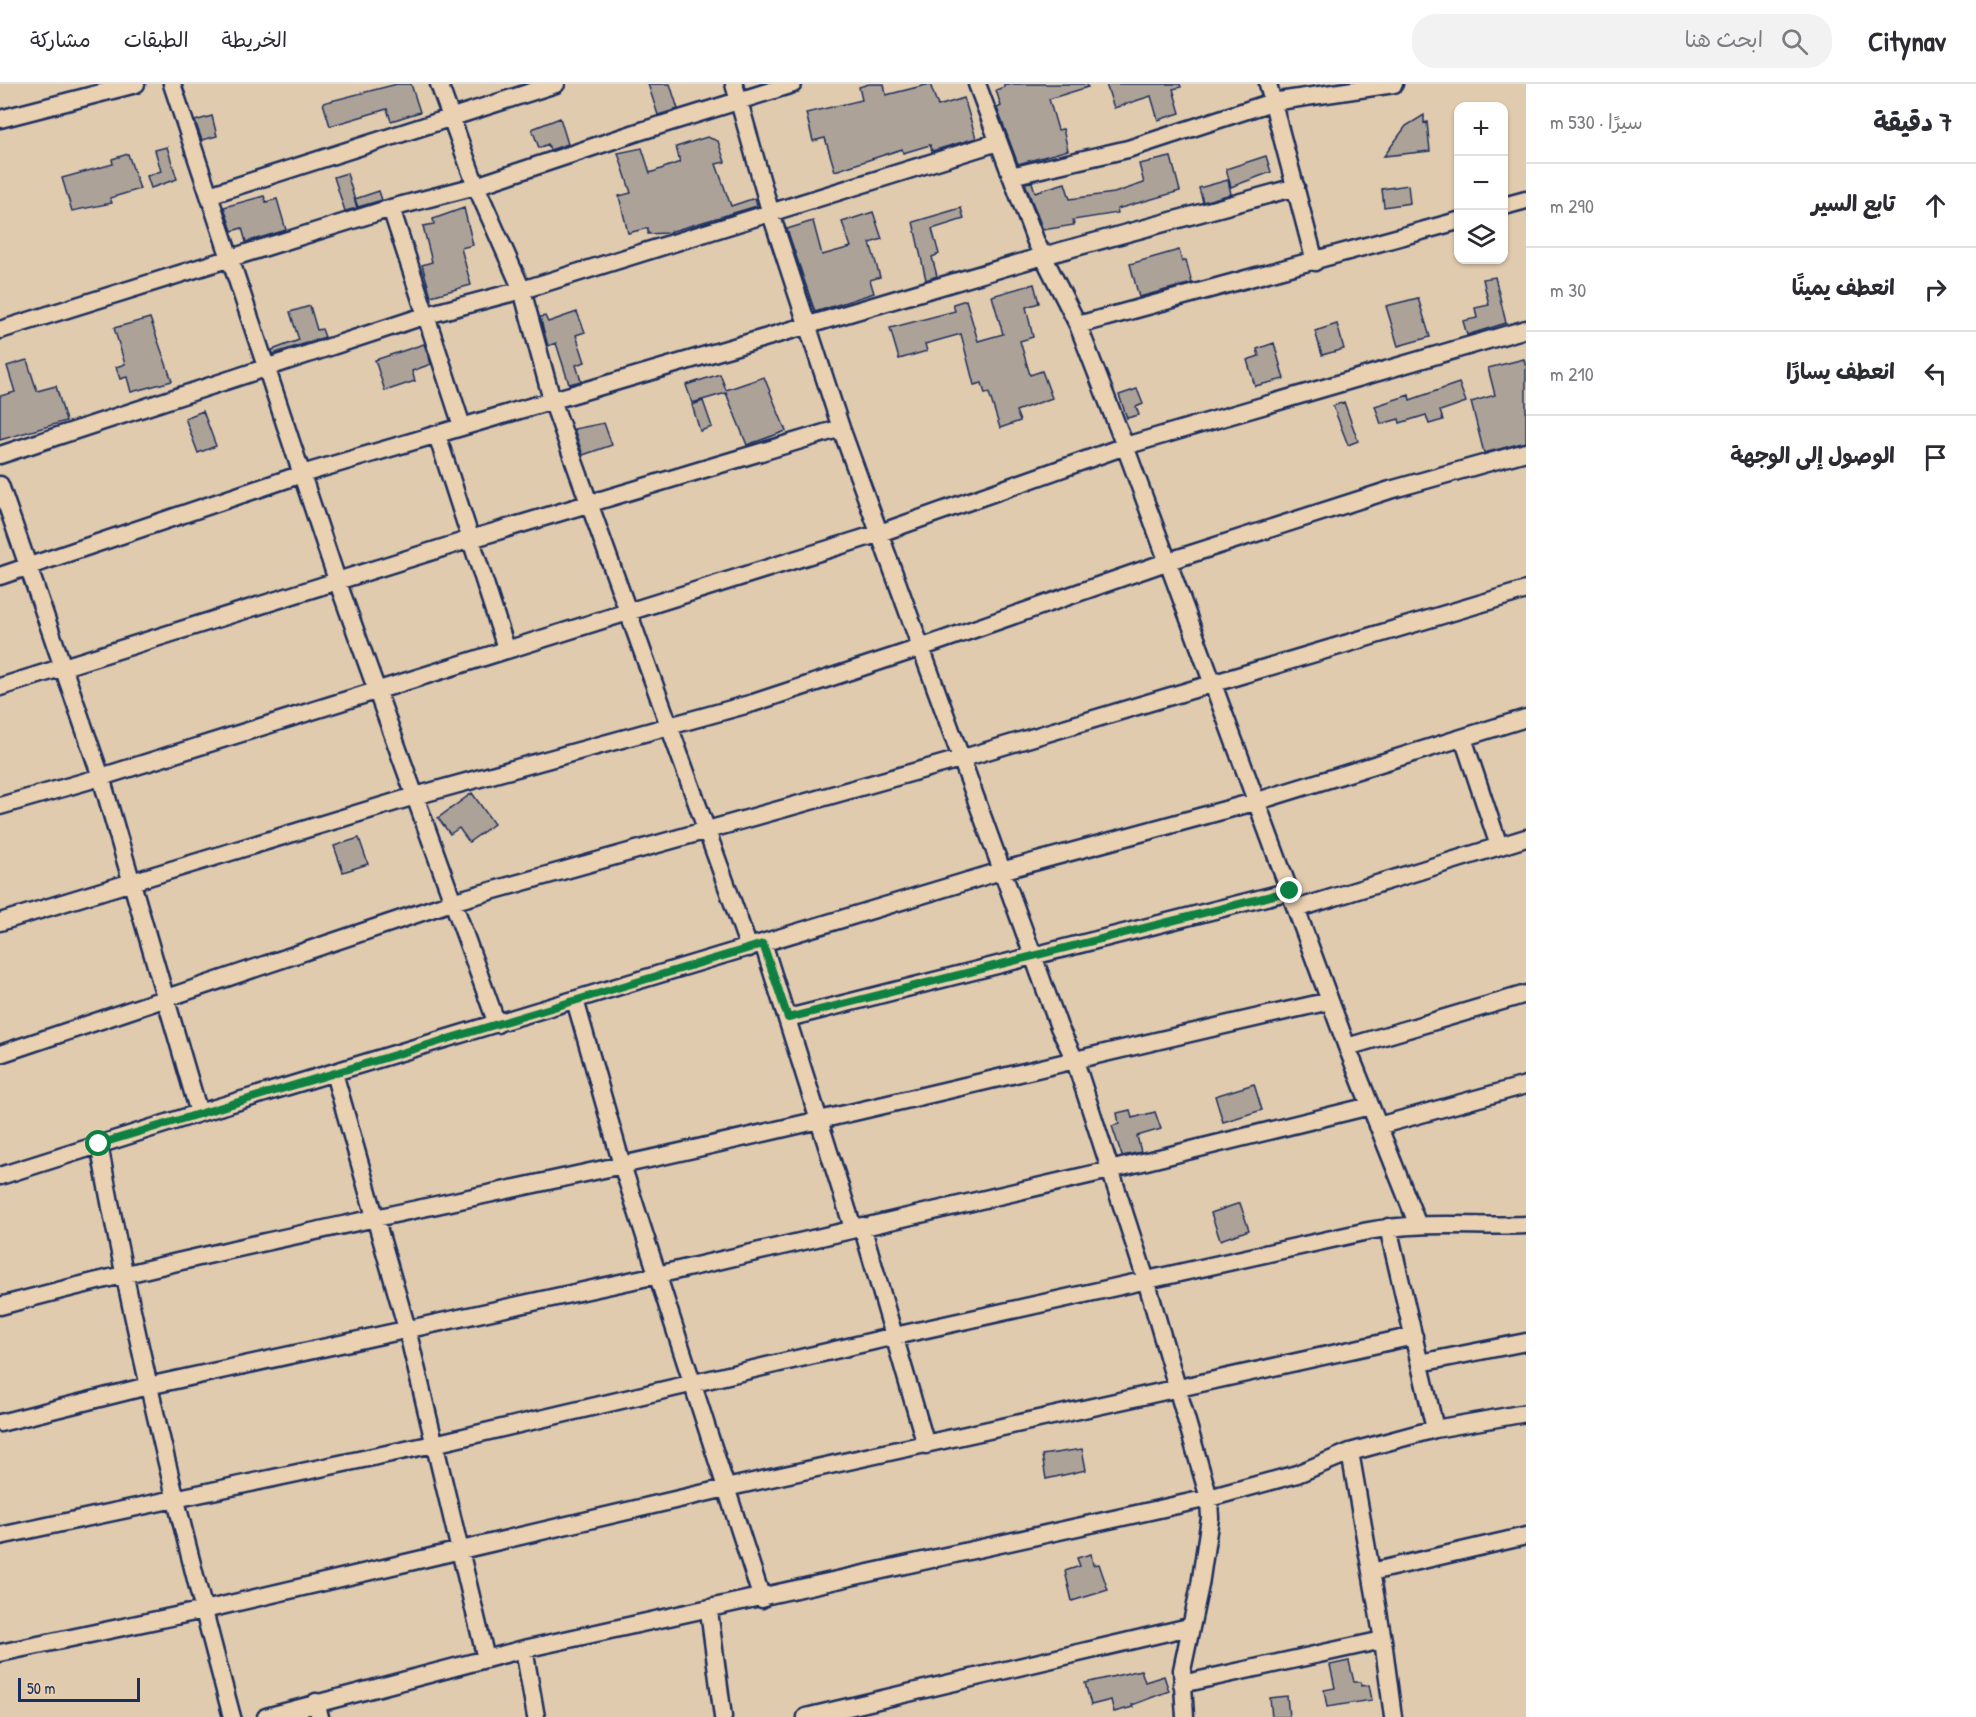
<!DOCTYPE html>
<html lang="ar">
<head>
<meta charset="utf-8">
<style>
  :root { --surface:#fff; --page:#f2f2f3; --text:#2b2b33; --muted:#7c7c81; --line:#e1e1e2 }
  body { margin:0; font-family:"Patrick Hand","Playpen Sans Arabic",sans-serif; background:var(--page); color:var(--text); direction:rtl }
  .controls { position:absolute; right:18px; top:18px; display:grid; overflow:hidden; border-radius:12px; box-shadow:0 2px 4px #0004 }
  .controls button { width:54px; height:54px; display:grid; place-items:center; padding:0; border:0; border-bottom:2px solid var(--line); background:var(--surface); color:var(--text); font:30px sans-serif }
  .scale { position:absolute; left:18px; bottom:15px; width:122px; box-sizing:border-box; padding-left:6px; border:3px solid #1b2f5e; border-top:0; font-size:16px; line-height:21px; white-space:nowrap; color:#1b2f5e; -webkit-text-stroke:4px #e9d1b1; paint-order:stroke }
  .stop { position:absolute; width:18px; height:18px; margin:-14px; border:4px solid #0b8043; border-radius:50%; background:#fff }
  .stop.end { background:#0b8043; border-color:#fff; box-shadow:0 2px 6px #0008 }
  .list { margin:0; padding:0; list-style:none }
  h2 { display:flex; justify-content:space-between; align-items:center; height:78px; margin:0; padding:0 24px; font-size:26px }
  h2 small { font-size:20px; font-weight:400; color:var(--muted) }
  .list li { display:grid; grid-template-columns:39px 1fr auto; gap:18px; align-items:center; box-sizing:border-box; height:84px; padding:0 24px; border-top:2px solid var(--line) }
  .list b { display:block; font-size:22px; white-space:nowrap }
  .list em { font-size:20px; font-style:normal; color:var(--muted) }
  .icon { flex:none; width:33px; height:33px; fill:none; stroke:currentColor; stroke-width:2; stroke-linecap:round; stroke-linejoin:round }
  .map { position:relative; flex:none; width:1526px; height:1633px; overflow:hidden; direction:ltr }
  header { display:flex; align-items:center; gap:36px; box-sizing:border-box; height:84px; padding:0 30px; background:var(--surface); border-bottom:2px solid var(--line) }
  header strong { font-size:28px }
  nav { display:flex; gap:33px; margin-inline-start:auto; font-size:21px }
  .search { width:420px; height:54px; background:var(--page); display:flex; align-items:center; gap:15px; box-sizing:border-box; padding:0 21px; border-radius:24px; color:var(--muted); font-size:22px }
  main { display:flex }
  aside { flex:1; background:var(--surface) }
  .map>svg:first-child { display:block }
  .building { fill:#aca298; stroke:#1b2f5e; stroke-width:1.5 }
  .lines { fill:none; stroke-linecap:round; stroke-linejoin:round }
  .minor-casing { stroke:#1b2f5e; stroke-width:21 }
  .minor { stroke:#e9d1b1; stroke-width:16 }
  .route { stroke:#0b8043; stroke-width:8 }
</style>
</head>
<body>
<header>
<strong>Citynav</strong>
<div class="search"><svg class="icon" aria-label="search" viewBox="0 0 24 24"><circle cx="10" cy="10" r="6"/><path d="M15 15l6 6"/></svg>ابحث هنا</div>
<nav><a>الخريطة</a><a>الطبقات</a><a>مشاركة</a></nav>
</header>
<main>
<aside>
<h2>7 دقيقة<small>سيرًا · 530 m</small></h2>
<ul class="list">
<li><svg class="icon" aria-label="ahead" viewBox="0 0 24 24"><path d="M12 20V5M6 11l6-6 6 6"/></svg><div><b>تابع السير</b></div><em>290 m</em></li>
<li><svg class="icon" aria-label="right" viewBox="0 0 24 24"><path d="M7 20v-9h11M14 6l5 5-5 5"/></svg><div><b>انعطف يمينًا</b></div><em>30 m</em></li>
<li><svg class="icon" aria-label="left" viewBox="0 0 24 24"><path d="M17 20v-9H6M10 6l-5 5 5 5"/></svg><div><b>انعطف يسارًا</b></div><em>210 m</em></li>
<li><svg class="icon" aria-label="arrive" viewBox="0 0 24 24"><path d="M6 21V4h12l-3 4 3 4H6"/></svg><div><b>الوصول إلى الوجهة</b></div></li>
</ul>
</aside>
<div class="map">
<svg width="1526" height="1633" viewBox="0 0 1526 1633">
  <rect width="100%" height="100%" fill="#e1cbae"/>
  <filter id="ink" filterUnits="userSpaceOnUse"><feTurbulence type="fractalNoise" baseFrequency=".0167" numOctaves="2"/><feDisplacementMap in="SourceGraphic" scale="12" xChannelSelector="R" yChannelSelector="G"/><feConvolveMatrix kernelMatrix="1 2 1 2 8 2 1 2 1" color-interpolation-filters="sRGB"/></filter>
  <g filter="url(#ink)">
    <!-- building -->
    <path class="building" d="M397,0H411L420,28L391,37L387,25L330,42L323,19Z
      M648,0H670L678,25L658,31Z
      M869,0H884L886,11L930,0L938,22L964,14L976,54L932,67L930,61L903,69L902,65L835,87L825,54L813,57L806,29L862,16L859,3Z
      M1004,0H1087L1088,3L1049,15L1058,46L1063,45L1068,66L1018,80L997,24L1001,22L996,6L1004,3Z
      M1106,0H1180L1181,3L1173,5L1180,29L1158,36L1151,12L1114,24Z
      M1424,31V39L1427,38L1430,67L1384,72L1406,42Z
      M212,32L217,52L202,56L195,37Z
      M560,34L568,60L550,66L548,60L539,64L532,45Z
      M707,53L718,57L725,78L716,80L731,122L755,114L757,122L666,149L648,150V144L628,149L619,112L631,109L618,69L642,64L650,89L680,78L676,63Z
      M167,63L177,95L151,104L147,92L161,87L155,66Z
      M128,70L140,105L110,114L112,119L72,127L62,94L113,80L112,75Z
      M1266,72L1271,88L1231,103L1226,85Z
      M1171,73L1180,107L1117,125L1118,129L1073,136L1074,141L1043,146L1025,99L1032,98L1035,108L1065,99L1070,115L1114,109L1144,99L1139,80Z
      M347,89L357,124L345,127L334,93Z
      M1228,96L1231,110L1203,118L1199,104Z
      M1408,101L1410,119L1384,123L1382,105Z
      M379,107L382,116L358,123L355,115Z
      M264,112L266,118L277,115L286,146L246,158L242,144L232,147L224,123Z
      M464,124L473,161L461,164L471,201L431,212L422,181L432,178L423,142L434,140L433,135Z
      M961,124L964,135L932,145L939,170L932,173L937,192L926,196L913,138Z
      M873,128L882,155L870,159L880,193L870,196L874,209L815,228L787,145L813,137L822,171L851,163L842,138Z
      M1179,166L1182,178L1186,176L1192,199L1139,213L1130,180Z
      M1495,193L1506,239L1467,251L1463,237L1477,234L1475,224L1489,221L1483,195Z
      M1034,200L1039,219L1026,223L1033,253L1020,257L1030,291L1042,287L1052,314L1016,327L1020,337L1000,344L989,309L985,310L982,299L974,301L961,250L925,260L927,267L899,275L890,244L955,227L953,220L966,216L978,257L1003,250L992,212Z
      M1418,214L1430,253L1398,262L1386,222Z
      M310,222L317,246L322,245L325,253L273,270L272,266L299,256L290,228Z
      M577,228L585,248L576,251L585,278L576,281L581,297L569,300L556,259L548,262L540,233L545,232L548,238Z
      M150,234L172,297L131,308L127,293L120,295L116,283L125,280L114,244Z
      M1337,240L1344,265L1322,271L1315,247Z
      M1274,259L1284,295L1255,302L1247,276L1259,272L1257,265Z
      M424,260L431,280L412,287L415,297L385,307L375,276Z
      M1524,275L1526,284V358L1484,369L1471,318L1495,311L1488,284Z
      M27,276L37,307L56,302L66,337L0,356V312L15,308L7,282Z
      M720,290L726,306L764,293L786,347L747,361L726,309L692,319L686,301Z
      M1459,299L1466,318L1440,327L1443,336L1429,340L1426,331L1400,339L1399,335L1381,340L1375,322L1409,311L1410,316Z
      M1137,305L1143,320L1136,323L1139,331L1127,334L1119,311Z
      M703,317L712,343L700,347L692,321Z
      M1344,318L1358,357L1348,361L1333,322Z
      M203,327L216,362L198,369L185,334Z
      M604,339L612,361L583,371L574,345Z
      M472,709L494,740L469,758L459,744L450,750L438,734Z
      M359,754L368,780L343,788L334,762Z
      M1254,1000L1262,1026L1223,1038L1215,1012Z
      M1130,1026L1132,1034L1155,1028L1161,1045L1137,1052L1141,1068L1122,1072L1112,1042L1119,1040L1117,1029Z
      M1240,1119L1249,1146L1220,1156L1211,1129Z
      M1082,1365L1086,1386L1046,1395L1042,1371Z
      M1091,1470L1093,1481L1099,1480L1108,1506L1072,1517L1065,1487L1080,1482L1077,1474Z
      M1349,1577L1354,1598H1361V1602L1369,1601L1372,1616L1327,1623L1324,1606L1335,1604L1330,1581Z
      M1141,1586L1145,1598L1164,1592L1169,1607L1132,1621L1133,1623L1114,1628L1111,1616L1091,1621L1085,1599Z
      M1287,1612L1289,1633H1272L1270,1614Z"/>
    <g class="lines">
      <defs>
        <path id="minor" d="M172,0L337,496L497,940
          M439,0L476,102L522,206L552,316L749,864
          M734,0L771,130L841,344L1059,943L1074,974L1146,1196L1209,1414L1210,1434L1200,1501L1182,1586L1185,1633
          M977,0L1036,158L1078,241L1125,362L1347,963L1417,1139
          M1268,0L1315,178
          M0,35L136,0
          M1011,92L1128,65L1272,18L1394,0
          M209,111L556,0
          M1504,122L1526,116
          M391,124L462,342
          M1078,241L1458,137
          M0,246L391,124L476,102L638,48L793,0
          M437,351L506,564
          M0,371L427,231L522,206L998,58
          M0,401L101,693L199,1029
          M0,492L302,390L1043,172L1296,103
          M0,603L471,455L841,344
          M1463,654L1499,762
          M0,722L101,693L877,450L1125,362L1526,245
          M1296,825L1526,754
          M0,838L415,712L753,619L920,564L1169,477L1390,406L1526,368
          M763,859L853,1144
          M575,916L622,1081L762,1515
          M788,934L1290,807
          M1347,963L1526,910
          M0,970L455,817L960,675L1526,506
          M334,989L407,1245L486,1575
          M1378,1042L1526,1001
          M99,1060C134,1253 181,1443 232,1633
          M0,1092L199,1029L1001,787L1258,717L1526,634
          M862,1142L926,1361
          M1388,1143L1435,1345
          M0,1222C206,1167 414,1127 622,1081C859,1029 1094,970 1330,917
          M1420,1279L1526,1258
          M0,1339L148,1302L657,1191L1110,1086L1370,1022
          M1350,1368L1383,1556L1393,1633
          M0,1452L434,1360L895,1252L1368,1147C1421,1137 1473,1143 1526,1141
          M1371,1488L1526,1452
          M709,1527L723,1633
          M524,1565L536,1633
          M0,1569L204,1526L726,1404L1414,1252
          M1182,1600L1383,1556
          M316,1618L320,1633
          M266,1633L524,1565L1209,1414L1297,1390L1350,1368L1435,1345L1526,1329
          M806,1633L1189,1543"/>
      </defs>
      <!-- minor casing -->
      <use href="#minor" class="minor-casing"/>
      <!-- minor -->
      <use href="#minor" class="minor"/>
    </g>
  </g>
  <g class="lines" filter="url(#ink)">
    <!-- route -->
    <path class="route" d="M99,1060L763,860L788,934L1290,807"/>
  </g>
</svg>
<div class="controls">
<button>+</button>
<button>−</button>
<button><svg class="icon" aria-label="layers" viewBox="0 0 24 24"><path d="M12 4l9 5-9 5-9-5zM3 14l9 5 9-5"/></svg></button>
</div>
<div class="scale">50 m</div>
<div class="stop" style="left:99px;top:1060px"></div>
<div class="stop end" style="left:1290px;top:807px"></div>
</div>
</main>
</body>
</html>
